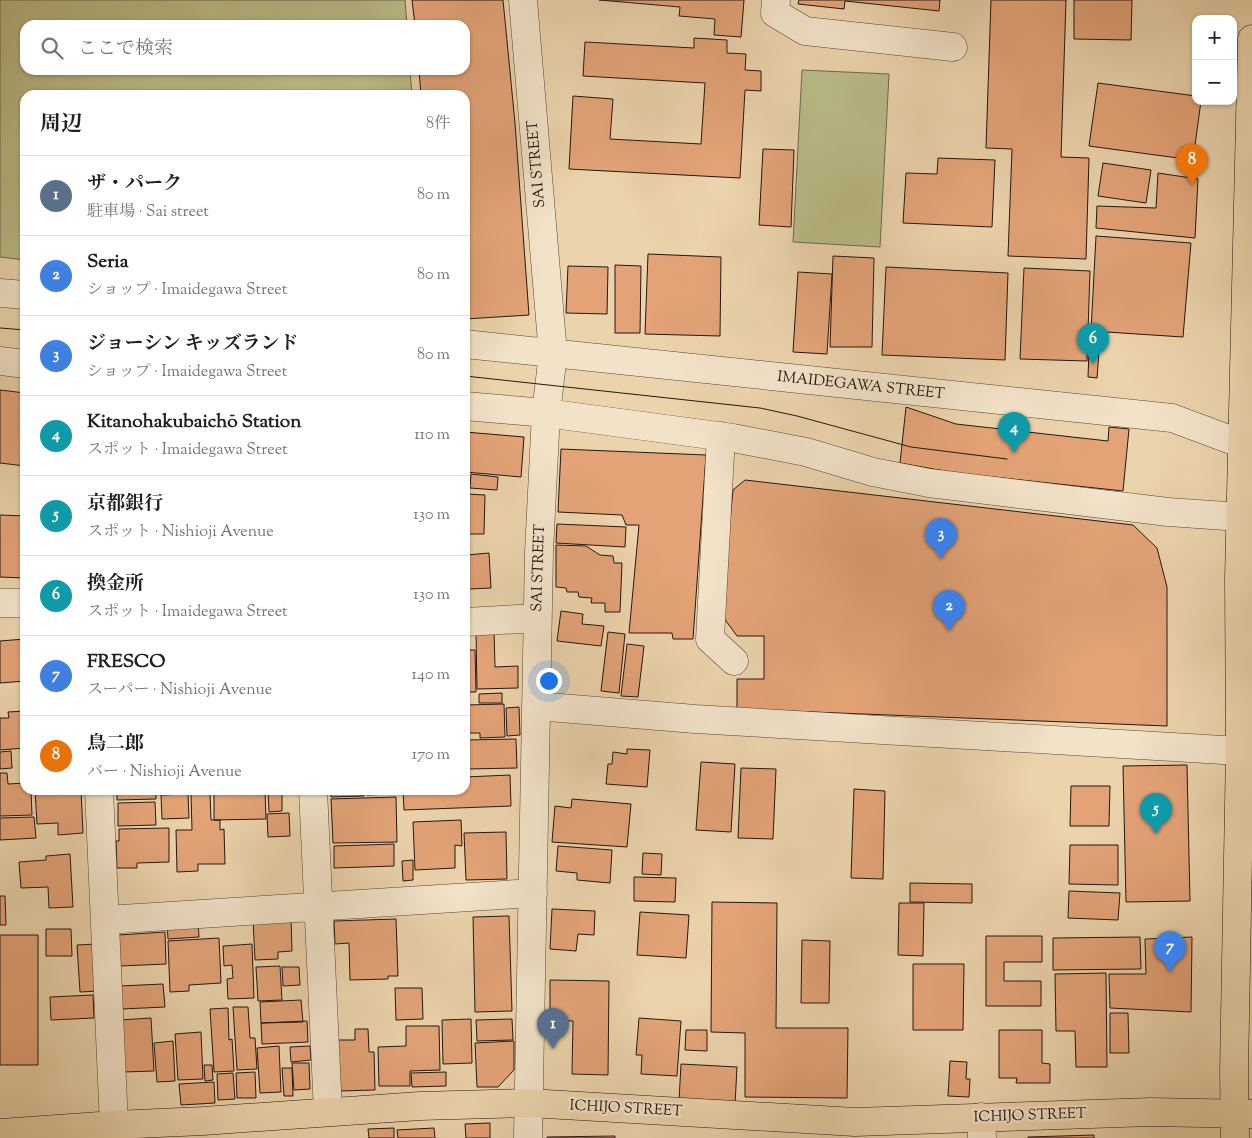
<!DOCTYPE html>
<html lang="ja">
<head>
<meta charset="utf-8">
<style>
  :root { --surface:#fff; --page:#f2f2f2; --text:#202124; --muted:#757577; --line:#e0e0e0; --accent:#8f2418 }
  body { margin:0; font-family:"Sorts Mill Goudy","Noto Serif JP",serif; background:var(--page); color:var(--text) }
  .controls { position:absolute; right:15px; top:15px; display:grid; overflow:hidden; border-radius:10px; box-shadow:0 1px 4px #0004 }
  .controls button { width:45px; height:45px; display:grid; place-items:center; padding:0; border:0; border-bottom:1px solid var(--line); background:var(--surface); color:var(--text); font:25px sans-serif }
  .you { position:absolute; left:548px; top:680px; width:18px; height:18px; margin:-12px; border:4px solid #fff; border-radius:50%; background:#1a73e8; box-shadow:0 0 0 8px #1a73e833 }
  .badge { display:grid; place-items:center; width:32px; height:32px; border-radius:50%; background:var(--accent); color:#fff; font-size:16px; font-weight:700 }
  .pin { position:absolute; translate:-50% -41px; filter:drop-shadow(0 1px 2px #0008) }
  .pin::after { content:''; position:absolute; top:26px; width:18px; height:15px; background:inherit; clip-path:polygon(0 0,100% 0,50% 100%) }
  .list { margin:0; padding:0; list-style:none }
  h2 { display:flex; justify-content:space-between; align-items:center; height:65px; margin:0; padding:0 20px; font-size:21px }
  h2 small { font-size:16px; font-weight:400; color:var(--muted) }
  .list li { display:grid; grid-template-columns:32px 1fr auto; gap:15px; align-items:center; box-sizing:border-box; height:80px; padding:0 20px; border-top:1px solid var(--line) }
  .list b { display:block; font-size:19px; white-space:nowrap }
  .list p { margin:0; font-size:16px; white-space:nowrap; color:var(--muted) }
  .list em { font-size:16px; font-style:normal; color:var(--muted) }
  .icon { flex:none; width:28px; height:28px; fill:none; stroke:currentColor; stroke-width:2; stroke-linecap:round; stroke-linejoin:round }
  .map { position:relative; flex:none; width:1252px; height:1138px; overflow:hidden }
  .search { position:absolute; background:var(--surface); box-shadow:0 1px 4px #0004; left:20px; top:20px; width:450px; height:55px; display:flex; align-items:center; gap:12px; box-sizing:border-box; padding:0 18px; border-radius:15px; color:var(--muted); font-size:19px }
  .panel { position:absolute; background:var(--surface); box-shadow:0 1px 4px #0004; left:20px; top:90px; width:450px; height:705px; border-radius:15px }
  .map>svg:first-child { display:block }
  .green { fill:#babb87; stroke:#6e694d }
  .building { fill:#e3a377; stroke:#231713 }
  .lines { fill:none; stroke-linecap:round; stroke-linejoin:round }
  .minor-casing { stroke:#554639; stroke-width:29 }
  .major-casing { stroke:#231713; stroke-width:29 }
  .minor { stroke:#f2e2c8; stroke-width:28 }
  .major { stroke:#ebd3ab; stroke-width:28 }
  .tram { stroke:#231713; stroke-width:1 }
  .labels { text-anchor:middle; dominant-baseline:central; stroke-width:4.5; stroke-linejoin:round; paint-order:stroke }
  .street-label { font-size:15px; fill:#231713; stroke:#f2e2c8 }
</style>
</head>
<body>
<div class="map">
<svg width="1252" height="1138" viewBox="0 0 1252 1138">
  <rect width="100%" height="100%" fill="#ebd3ab"/>
  <filter id="stains"><feTurbulence type="fractalNoise" baseFrequency=".004" numOctaves="4"/><feColorMatrix values="0 0 0 0 .2 0 0 0 0 .09 0 0 0 0 .02 0 0 0 .5 -.17"/></filter>
  <radialGradient id="worn" r=".72"><stop offset=".6" stop-color="#630" stop-opacity="0"/><stop offset="1" stop-color="#630" stop-opacity=".3"/></radialGradient>
  <!-- green -->
  <path class="green" d="M0,0H405L407,25H25V70H410L412,95H25V260L0,257Z
    M802,70L889,74L880,247L793,242Z"/>
  <!-- building -->
  <path class="building" d="M412,0H503L515,123L529,315L465,319V95H421L419,70H465V25H415Z
    M599,0H744L741,37L714,35L715,19L679,16L680,7Z
    M799,0H940L939,11L845,1L844,9L798,4Z
    M991,0H1066L1061,157L1089,158L1086,259L1008,256L1012,149L986,148Z
    M1074,0H1132L1131,40L1074,39Z
    M694,38L727,40V53L746,54L745,70L761,71V91L745,90L740,178L569,169L573,96L613,99L610,139L701,144L705,83L583,76L585,42L694,48Z
    M1098,83L1196,96V101H1201L1193,160L1089,146Z
    M763,149L794,150L791,227L759,225Z
    M938,158L995,160L992,227L903,223L906,173L937,174Z
    M1103,163L1151,170L1146,203L1098,196Z
    M1158,173L1198,179L1195,238L1096,228L1097,206L1156,208Z
    M1096,236L1191,243L1183,337L1091,331Z
    M648,254L721,257L720,336L645,334Z
    M833,256L874,258L872,347H830Z
    M615,265L641,266L640,333H615Z
    M568,266L608,267L607,314L566,313Z
    M886,267L1008,273L1005,360L882,355Z
    M1024,268L1090,271L1087,361L1020,359Z
    M798,272L832,274L827,354L793,352Z
    M1089,351H1099L1097,378L1088,377Z
    M0,390L25,393V466L0,463Z
    M906,407L956,424L1108,441L1109,427L1129,429L1123,491L956,473L900,463Z
    M465,432L524,437L521,477L465,472Z
    M561,449L706,455L693,639H673L672,633H629L639,525H626L622,515L558,512Z
    M471,474L498,477L497,490L470,488Z
    M745,480L1133,525L1157,548L1167,587V726L737,709V679H764V636H737L721,614L733,490Z
    M465,494L485,495L484,534H465Z
    M0,515L25,516V578L0,577Z
    M557,524L626,527L625,547L556,543Z
    M556,545L586,546L600,555L613,556L614,563H622L620,612H605V603H591L592,598L579,597L578,592H567L566,588L556,587Z
    M465,552L468,588L465,589Z
    M489,553L491,588L469,589L467,555Z
    M561,611L583,614L582,624L604,626L601,646L557,641Z
    M494,631L495,667L518,666V688L477,689L476,632Z
    M608,632L625,634L619,693L601,691Z
    M25,639V681L0,683V641Z
    M627,644L644,646L638,697L621,696Z
    M465,650H475L476,692H465Z
    M502,693V703H479V694Z
    M504,704L505,737L480,738V733H469L467,705Z
    M519,707L520,735L507,736L506,708Z
    M25,711V748L0,750V718H9L8,712Z
    M516,739L517,768L467,769L466,740Z
    M627,749L650,750L647,787L606,784L608,764H612L613,752L627,754Z
    M11,751L12,768L0,769V752Z
    M701,762L735,764L731,832L696,830Z
    M1187,765L1190,901L1126,902L1123,766Z
    M741,768L776,769L773,839L738,838Z
    M0,773H7L8,784L25,783V790H31L32,815L0,816Z
    M510,775L511,806L404,810L403,790H465V777Z
    M1071,786H1110L1109,826H1070Z
    M854,789L885,791L883,879L851,878Z
    M35,790H81L83,833L58,835V823L37,824Z
    M117,790H156V799L117,800Z
    M282,790V811L269,812L268,791Z
    M331,790H364V796L331,797Z
    M367,790H393V794L367,795Z
    M265,791L266,819L214,820V792Z
    M210,793L211,820H220V830L224,829L225,864H198V871L177,872L176,830H192L191,794Z
    M188,794L189,818L162,819L161,795Z
    M396,797L397,842L333,843L331,799Z
    M572,799L631,804L627,847L552,842L555,806L571,808Z
    M155,802L156,825L118,826V803Z
    M289,813L290,836L268,837L267,814Z
    M34,817L36,838L0,840V818Z
    M461,820L462,846L455,845V868L415,870L413,822Z
    M169,828V862L137,863V868H117L116,841H119V829Z
    M506,832L507,879L466,880L464,833Z
    M394,844V866L334,868V846Z
    M1070,845H1118V885L1069,884Z
    M558,846L612,850L610,883L577,880V873L556,871Z
    M643,853L662,854L661,875L642,874Z
    M70,854L73,907L49,908L48,887L21,888L19,862L46,860V856Z
    M413,860V880L403,881L402,861Z
    M634,877L676,878L675,902L634,901Z
    M910,883L972,884V903L910,902Z
    M1069,891L1120,893L1118,920L1068,918Z
    M0,896H5L6,925H0Z
    M712,902L777,903L776,1028H848L847,1098L745,1097V1033L711,1032Z
    M899,903H924L923,956L898,955Z
    M552,909L595,911L594,935L578,934L576,951L550,949Z
    M640,912L689,915L686,958L637,955Z
    M509,916L512,1011L475,1012L473,917Z
    M291,917L292,951L278,952V959L255,960L253,919Z
    M396,919L398,976H388V979L350,980L349,943L335,944L334,921Z
    M198,921L199,937L168,939L167,923Z
    M46,929H71L72,956H46Z
    M165,932L166,964L120,966L119,935Z
    M0,935H38V1065H0Z
    M986,936H1042V962H1004V981H1041V1006H986Z
    M1140,937L1141,969L1053,970V938Z
    M1192,937L1191,1012L1110,1008L1109,974H1146L1145,939Z
    M219,938L221,983L189,985V991L170,992L168,941Z
    M802,940L830,941L829,1003H801Z
    M97,944L99,991L80,992L77,945Z
    M252,944L254,998L228,999L227,979L233,978L232,965L224,966L223,946Z
    M913,964H964L963,1030H913Z
    M280,966L282,1000L258,1001L256,967Z
    M282,967H299L300,985L283,986Z
    M1106,973L1107,1067H1076L1075,1031H1056L1055,974Z
    M550,980L609,981L608,1075L572,1074L573,1021L550,1020Z
    M163,984L165,1007L122,1009L120,986Z
    M395,988H422L423,1019L396,1020Z
    M93,995L94,1018L51,1020L50,997Z
    M301,1000L303,1022L261,1023L260,1002Z
    M233,1007H248L250,1038H255L257,1069L237,1070Z
    M228,1008L229,1040L232,1039L234,1071L214,1072L210,1009Z
    M1110,1013H1128L1129,1053H1110Z
    M151,1018L154,1071L123,1072L120,1020Z
    M639,1018L681,1021L677,1076L641,1074L642,1055H636Z
    M471,1019L472,1063L443,1064L442,1020Z
    M512,1019L513,1040L477,1041L476,1020Z
    M307,1021L308,1042L262,1044L261,1023Z
    M406,1026H439L440,1070L410,1071V1086H379L378,1047L406,1046Z
    M355,1029H368L369,1052H374L375,1090L339,1091L338,1040H355Z
    M686,1030H707V1051L685,1050Z
    M999,1030H1042V1063L1050,1064V1083H1016L1017,1078H999Z
    M201,1032L203,1079L178,1080L175,1034Z
    M173,1041L175,1081L157,1082L154,1043Z
    M514,1041V1070L498,1087H477L475,1043Z
    M279,1046L281,1092L260,1093L257,1048Z
    M310,1046L311,1060L291,1062L290,1047Z
    M950,1061L967,1062L966,1079H970L969,1097L948,1096Z
    M292,1063H309L310,1089L294,1090Z
    M681,1064L737,1067L735,1105L679,1101Z
    M204,1065H212L213,1080L205,1081Z
    M282,1068H292L293,1096H284Z
    M255,1072L256,1098H237L236,1073Z
    M446,1072V1086L412,1087L411,1073Z
    M233,1073L235,1099L218,1100L217,1074Z
    M214,1082L215,1103L181,1105L179,1084Z
    M490,1123V1138H466L465,1124Z
    M394,1128V1138H369L368,1129Z
    M434,1128L435,1138H398L397,1130Z
    M1094,1135V1138H1028V1137Z
    M615,1136V1138H547V1137Z"/>
  <g class="lines">
    <defs>
      <path id="minor" d="M523,0L553,354L546,413L539,552L528,1138
        M776,0L775,13L805,31L953,47
        M0,293L25,295
        M465,344L1172,418L1242,444
        M0,361L25,364
        M465,406L546,413L733,438L806,452L873,472L929,483L1168,512L1241,517
        M721,436L710,639L734,661
        M0,603H25
        M465,622L537,618
        M536,706L695,719L1240,751
        M99,790L114,1125
        M313,790L328,1112
        M106,920L533,893
        M981,1117L982,1138"/>
      <path id="major" d="M0,1133L114,1125L203,1121L420,1106L529,1103L855,1122L1151,1112L1252,1114
        M1235,1138L1234,1071L1240,751L1239,578L1252,39"/>
    </defs>
    <!-- minor casing -->
    <use href="#minor" class="minor-casing"/>
    <!-- major casing -->
    <use href="#major" class="major-casing"/>
    <!-- minor -->
    <use href="#minor" class="minor"/>
    <!-- major -->
    <use href="#major" class="major"/>
    <!-- tram -->
    <path class="tram" d="M0,328L25,330
      M465,376L760,408L797,416L911,447L1007,459"/>
  </g>
  <g class="labels">
    <!-- street labels -->
    <g class="street-label">
      <text transform="translate(537 164) rotate(-95)">SAI STREET</text>
      <text transform="translate(861 386) rotate(6)">IMAIDEGAWA STREET</text>
      <text transform="translate(539 568) rotate(-88)">SAI STREET</text>
      <text transform="translate(626 1109) rotate(3)">ICHIJO STREET</text>
      <text transform="translate(1030 1116) rotate(-2)">ICHIJO STREET</text>
    </g>
  </g>
  <rect width="100%" height="100%" filter="url(#stains)"/>
  <rect width="100%" height="100%" fill="url(#worn)"/>
</svg>
<div class="controls">
<button>+</button>
<button>−</button>
</div>
<div class="you"></div>
<div class="pin badge" style="left:553px;top:1049px;background:#5c6f8a">1</div>
<div class="pin badge" style="left:949px;top:631px;background:#3f7fe0">2</div>
<div class="pin badge" style="left:941px;top:559px;background:#3f7fe0">3</div>
<div class="pin badge" style="left:1014px;top:453px;background:#0f9aa8">4</div>
<div class="pin badge" style="left:1156px;top:834px;background:#0f9aa8">5</div>
<div class="pin badge" style="left:1093px;top:364px;background:#0f9aa8">6</div>
<div class="pin badge" style="left:1170px;top:972px;background:#3f7fe0">7</div>
<div class="pin badge" style="left:1192px;top:185px;background:#e8710a">8</div>
<div class="search"><svg class="icon" aria-label="search" viewBox="0 0 24 24"><circle cx="10" cy="10" r="6"/><path d="M15 15l6 6"/></svg>ここで検索</div>
<section class="panel">
<h2>周辺<small>8件</small></h2>
<ul class="list">
<li><span class="badge" style="background:#5c6f8a">1</span><div><b>ザ・パーク</b><p>駐車場 · Sai street</p></div><em>80 m</em></li>
<li><span class="badge" style="background:#3f7fe0">2</span><div><b>Seria</b><p>ショップ · Imaidegawa Street</p></div><em>80 m</em></li>
<li><span class="badge" style="background:#3f7fe0">3</span><div><b>ジョーシン キッズランド</b><p>ショップ · Imaidegawa Street</p></div><em>80 m</em></li>
<li><span class="badge" style="background:#0f9aa8">4</span><div><b>Kitanohakubaichō Station</b><p>スポット · Imaidegawa Street</p></div><em>110 m</em></li>
<li><span class="badge" style="background:#0f9aa8">5</span><div><b>京都銀行</b><p>スポット · Nishioji Avenue</p></div><em>130 m</em></li>
<li><span class="badge" style="background:#0f9aa8">6</span><div><b>換金所</b><p>スポット · Imaidegawa Street</p></div><em>130 m</em></li>
<li><span class="badge" style="background:#3f7fe0">7</span><div><b>FRESCO</b><p>スーパー · Nishioji Avenue</p></div><em>140 m</em></li>
<li><span class="badge" style="background:#e8710a">8</span><div><b>鳥二郎</b><p>バー · Nishioji Avenue</p></div><em>170 m</em></li>
</ul>
</section>
</div>
</body>
</html>
